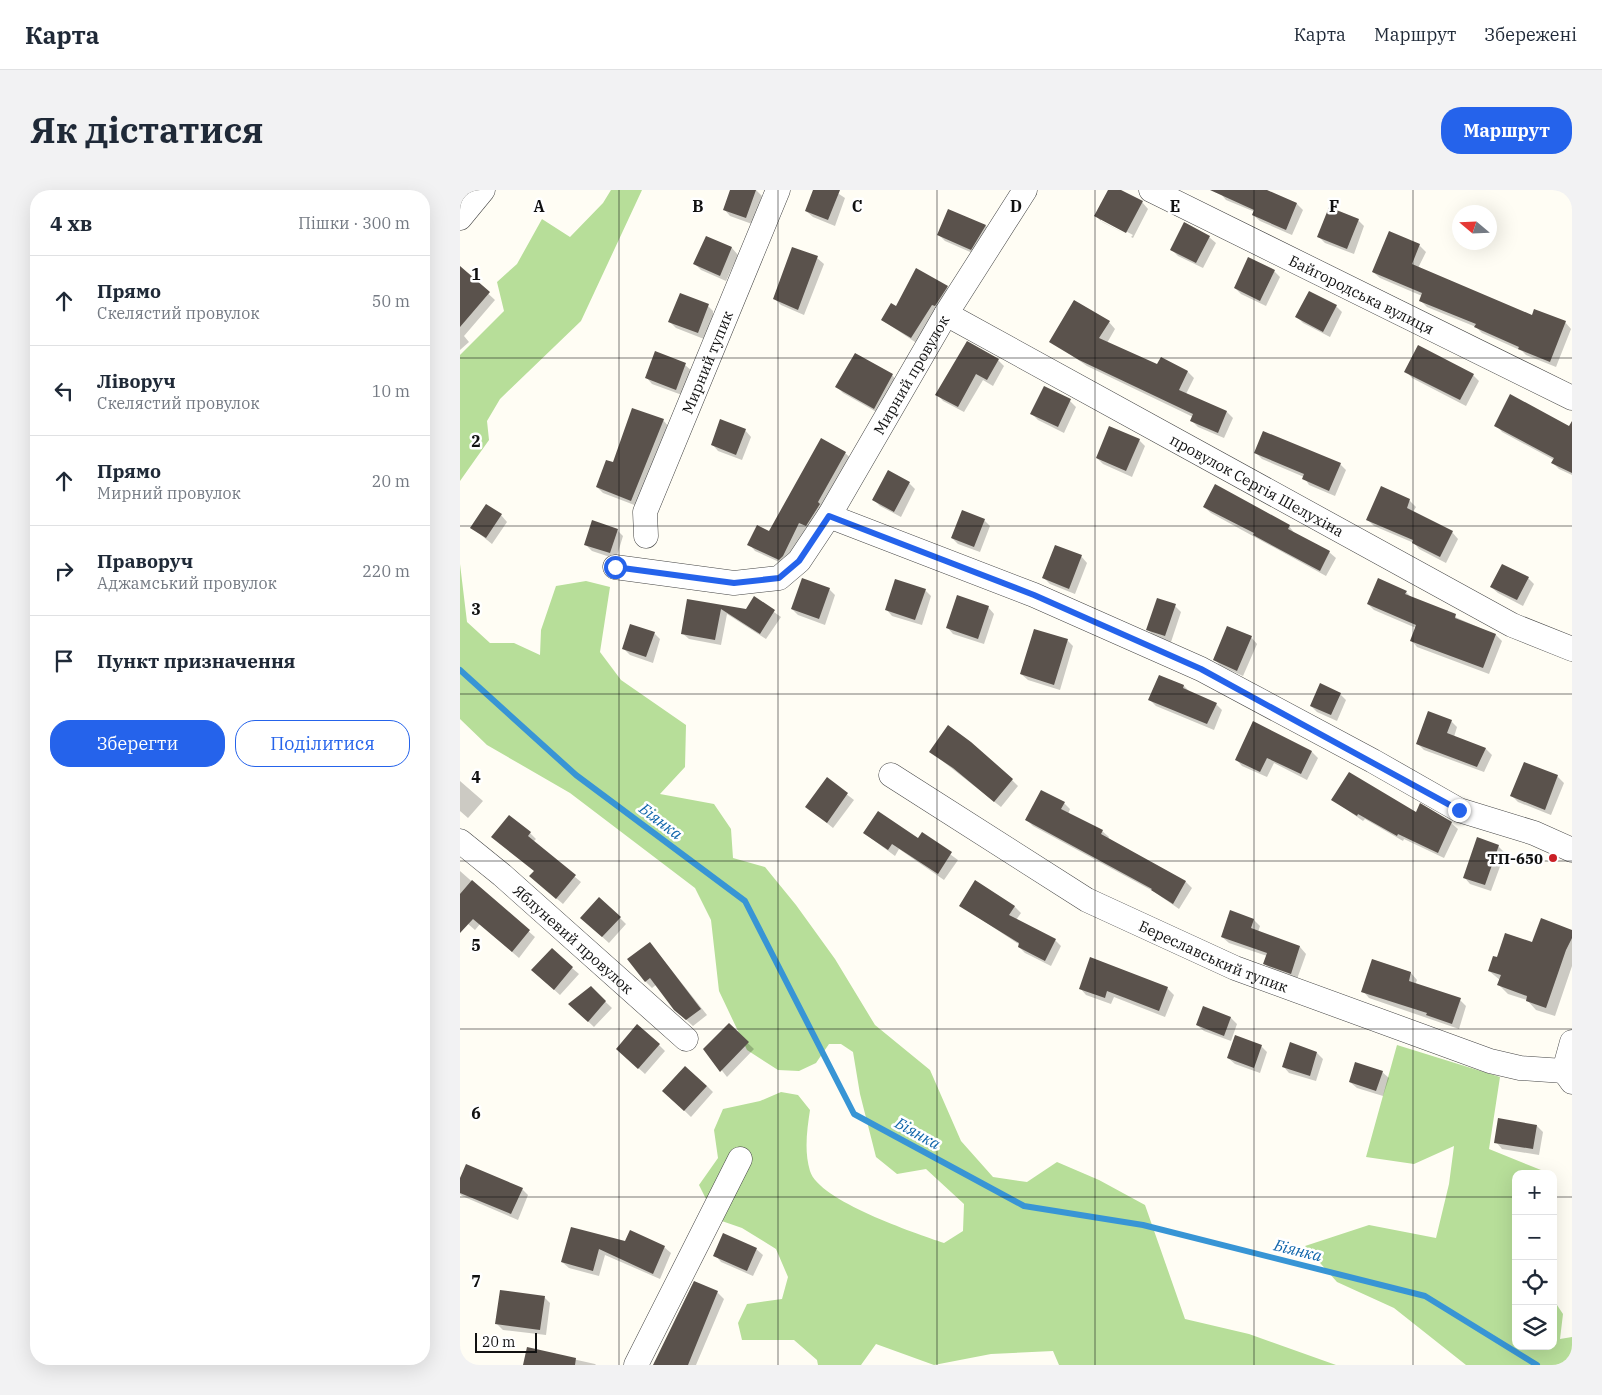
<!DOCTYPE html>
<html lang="uk">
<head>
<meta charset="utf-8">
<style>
  :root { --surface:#fff; --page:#f2f2f3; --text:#1f2937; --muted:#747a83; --line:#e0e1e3; --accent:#2563eb }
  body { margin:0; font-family:"IBM Plex Serif",serif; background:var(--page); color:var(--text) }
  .controls { position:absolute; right:15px; bottom:15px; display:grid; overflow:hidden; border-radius:10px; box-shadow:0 5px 20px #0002 }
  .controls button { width:45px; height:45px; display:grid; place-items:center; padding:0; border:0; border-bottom:1px solid var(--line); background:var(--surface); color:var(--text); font:25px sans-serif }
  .compass { position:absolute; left:992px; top:15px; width:45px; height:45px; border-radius:50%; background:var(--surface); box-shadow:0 5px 20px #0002; rotate:289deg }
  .scale { position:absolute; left:15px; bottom:12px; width:62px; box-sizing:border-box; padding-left:5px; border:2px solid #111; border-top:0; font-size:14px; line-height:18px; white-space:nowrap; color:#111; -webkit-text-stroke:4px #fff; paint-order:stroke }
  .stop { position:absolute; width:15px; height:15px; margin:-11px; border:4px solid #2563eb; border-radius:50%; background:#fff }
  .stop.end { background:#2563eb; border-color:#fff; box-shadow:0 1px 5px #0008 }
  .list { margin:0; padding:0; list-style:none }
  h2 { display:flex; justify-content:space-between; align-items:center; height:65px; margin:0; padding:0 20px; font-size:21px }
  h2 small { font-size:16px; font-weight:400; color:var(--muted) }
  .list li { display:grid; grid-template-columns:32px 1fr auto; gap:15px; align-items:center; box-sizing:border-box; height:90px; padding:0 20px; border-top:1px solid var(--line) }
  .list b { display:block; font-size:19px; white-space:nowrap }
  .list p { margin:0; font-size:16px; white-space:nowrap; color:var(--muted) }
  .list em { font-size:16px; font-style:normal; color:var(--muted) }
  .actions { display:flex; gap:10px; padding:15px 20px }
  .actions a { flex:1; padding:11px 0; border:1px solid var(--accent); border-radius:20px; text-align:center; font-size:18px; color:var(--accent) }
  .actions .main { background:var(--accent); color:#fff }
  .icon { flex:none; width:28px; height:28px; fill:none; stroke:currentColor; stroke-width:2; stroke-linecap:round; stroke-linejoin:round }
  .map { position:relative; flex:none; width:1112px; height:1175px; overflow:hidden; border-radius:20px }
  header { display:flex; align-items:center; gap:30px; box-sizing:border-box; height:70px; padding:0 25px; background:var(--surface); border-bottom:1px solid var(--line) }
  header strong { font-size:24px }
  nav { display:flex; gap:28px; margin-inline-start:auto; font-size:18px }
  .intro { display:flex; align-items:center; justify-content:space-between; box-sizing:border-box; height:120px; padding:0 30px }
  h1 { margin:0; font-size:35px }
  .button { padding:12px 22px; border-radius:20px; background:var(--accent); color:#fff; font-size:18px; font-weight:700 }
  main { display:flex; gap:30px; padding:0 30px }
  aside { flex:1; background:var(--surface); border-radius:20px; box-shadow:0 5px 20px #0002 }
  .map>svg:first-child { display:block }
  .forest { fill:#b7de99 }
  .shadow { fill:#0003; fill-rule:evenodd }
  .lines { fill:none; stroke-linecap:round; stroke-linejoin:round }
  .stream { stroke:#3895d5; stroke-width:6 }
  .building { fill:#5a524c }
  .minor-casing { stroke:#444; stroke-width:25 }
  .minor { stroke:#fff; stroke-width:24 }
  .route { stroke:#2563eb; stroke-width:6 }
  .grid { fill:none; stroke:#111; stroke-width:1; stroke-opacity:0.55 }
  .poi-dot { fill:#ca1f26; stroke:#fff; stroke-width:2 }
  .labels { text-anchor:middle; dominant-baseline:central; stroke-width:5; stroke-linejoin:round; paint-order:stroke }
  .street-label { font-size:15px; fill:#111; stroke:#fff }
  .poi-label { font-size:15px; font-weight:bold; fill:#111; stroke:#fff; text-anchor:end }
  .water-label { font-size:16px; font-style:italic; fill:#1166ab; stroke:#fff }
  .grid-label { font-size:16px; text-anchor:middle; font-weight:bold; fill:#111; stroke:#fff; stroke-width:5; stroke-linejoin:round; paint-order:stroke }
</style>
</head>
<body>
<header>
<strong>Карта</strong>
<nav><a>Карта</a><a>Маршрут</a><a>Збережені</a></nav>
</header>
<div class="intro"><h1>Як дістатися</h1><a class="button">Маршрут</a></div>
<main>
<aside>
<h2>4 хв<small>Пішки · 300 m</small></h2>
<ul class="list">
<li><svg class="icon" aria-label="ahead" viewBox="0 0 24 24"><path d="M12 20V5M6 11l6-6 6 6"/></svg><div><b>Прямо</b><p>Скелястий провулок</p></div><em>50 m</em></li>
<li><svg class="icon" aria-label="left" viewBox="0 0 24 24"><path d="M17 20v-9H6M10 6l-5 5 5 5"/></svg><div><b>Ліворуч</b><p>Скелястий провулок</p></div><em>10 m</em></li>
<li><svg class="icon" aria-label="ahead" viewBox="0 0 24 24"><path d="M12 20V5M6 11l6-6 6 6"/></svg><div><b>Прямо</b><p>Мирний провулок</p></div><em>20 m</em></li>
<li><svg class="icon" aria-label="right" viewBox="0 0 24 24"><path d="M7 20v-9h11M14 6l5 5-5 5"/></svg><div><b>Праворуч</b><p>Аджамський провулок</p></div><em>220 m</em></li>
<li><svg class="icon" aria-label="arrive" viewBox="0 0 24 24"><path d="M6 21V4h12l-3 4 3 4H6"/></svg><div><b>Пункт призначення</b></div></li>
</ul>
<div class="actions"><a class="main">Зберегти</a><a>Поділитися</a></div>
</aside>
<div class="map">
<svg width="1112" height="1175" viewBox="0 0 1112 1175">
  <rect width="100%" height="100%" fill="#fffdf4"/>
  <!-- forest -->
  <path class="forest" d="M151,0H182L121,131L40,209L27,231L29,250L0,291V165L44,121L37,92L57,74L82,29L110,47L143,13Z
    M0,374L7,432L30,453H54L80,465L81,440L96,396L126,391L150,397L140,462L161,490L226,535L225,577L200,604L254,614L271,639L273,668L305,677L336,715L375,769L415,835L470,880L501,951L533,987L567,992L597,972L639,990L685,1015L725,1129L789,1144L876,1175H599L593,1161L531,1164L474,1175L416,1154L401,1175H358L357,1170L334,1150H282L278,1133L287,1114L322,1109L328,1087L316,1059L282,1038L256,1029L239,995L258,968L254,940L263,919L300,911L321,902L338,905L350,920C347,940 344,961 350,981C359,1011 455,1043 484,1053L503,1041L504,1014L466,979L437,984L416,967L400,904L393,862L381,854H369L356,873L339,881L318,880L287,860L259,801L251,730L235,698L110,603L27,555L0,529Z
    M937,855L1040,887L1029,959L1081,980L1080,984H1056V1156H1093V1109L1103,1124L1100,1149L1112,1147V1175H1006L934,1118L877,1092L845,1056L909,1035L976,1048L989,994L994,956L954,974L906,967Z"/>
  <!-- shadow -->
  <path class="shadow" d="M271,0H296L302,6L292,34L270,26L264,19Z
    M354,0H373L385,8L375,36L353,27L346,21Z
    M649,0H658L682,12L688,19L673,48L642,32L636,26ZM641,28L673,45L671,47L641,31Z
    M761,0H806L837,14L843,20L832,45L800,31L793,25L795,22L766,10L760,3Z
    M489,20L526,36L532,42L517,65L485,51L479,45Z
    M898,30L904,36L894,64L865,53L859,47Z
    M749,47L756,53L743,78L718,66L712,60Z
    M251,49L272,58L278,65L266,91L241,80L235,74Z
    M959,55L966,62L958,78L1072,126L1105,132L1111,139L1096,177L1066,165L1062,161L1022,143L1016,137L967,117L961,111L962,106L920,88L913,82Z
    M333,58L357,68L364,74L344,125L321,115L314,108Z
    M814,81L820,87L806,116L781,104L775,98Z
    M7,84L35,110L4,146L9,152L0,160V92Z
    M487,97L493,103L458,154L422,130L436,117Z
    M246,114L253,121V127L244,149L216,138L210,132Z
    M876,116L882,122L870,147L843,133L837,127Z
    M649,132L655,139L647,153L698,176L728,182L734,188L726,204L767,222L773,228L764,248L738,237L731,230L733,227L627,176L591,151Z
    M196,163L225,175L232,181L222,205L192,194L186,187Z
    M538,170L544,176L533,196L523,190L504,222L483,211L477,204Z
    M946,181L1013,185L1019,191L1006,216L952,188Z
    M432,185L438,192L420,224L383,203L377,197Z
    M610,211L616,217L604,243L578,230L572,224Z
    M203,230L209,237L177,316L143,303L137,297L153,273Z
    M1036,235L1110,238L1112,236V285L1099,279L1093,273L1094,270L1042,242Z
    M285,240L291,247L282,270L258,261L252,254Z
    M679,250L685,256L672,287L643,274L637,268Z
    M795,262L880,274L886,280L875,306L849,295L844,287L802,269Z
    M385,263L392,269L352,342L346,338L329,373L326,375L295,361L289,354L309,343Z
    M449,293L455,299L441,327L420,316L414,310Z
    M949,310L956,317L953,322L992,342L998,349L986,373L959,359L954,353L914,336L908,330Z
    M744,317L829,336L835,344L869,362L876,368L866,386L751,323Z
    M41,325L47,332L32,354L11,337Z
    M524,330L530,336L520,362L498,354L492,348Z
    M157,340L163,346L156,369L132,361L125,354Z
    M621,366L627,373L615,404L590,394L584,388Z
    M1068,388L1074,394L1063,416L1038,403L1031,397Z
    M369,399L375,405L365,435L338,425L332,419Z
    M465,400L471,406L462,435L432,426L426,419Z
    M946,402L952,408L1036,445L1042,451L1029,484L957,457L951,450L956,438L914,420L908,414Z
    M294,408L321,427L306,449L267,424L261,455L229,449L222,443L228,411L286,421Z
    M715,416L721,422L711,452L694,446L687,439Z
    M528,417L534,424L524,454L493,444L487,437Z
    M194,443L200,449L193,473L170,465L164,459Z
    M791,447L797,454L783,486L761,476L754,469Z
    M607,450L613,456L600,500L568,490L561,484Z
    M699,486L724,496L731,503L756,514L762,520L754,540L696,516L690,510Z
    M880,504L886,510L877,531L857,522L851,516Z
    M991,531L997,537L994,547L1026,559L1032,565L1024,582L964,560L957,553Z
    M471,562L552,590L558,596L541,617Z
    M852,562L858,568L847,590L814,573L807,587L782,576L776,569Z
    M1097,586L1104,593L1091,625L1058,612L1052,606Z
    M367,589L394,610L373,638L347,617Z
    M0,591L23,611L8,628L0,621Z
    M873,610L956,623L991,633L998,639L984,668L944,649L943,651L905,629L903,631Z
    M604,613L610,619L608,624L642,641L649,647L648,649L726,692L732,698L719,719L693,701L573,636L567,630Z
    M70,643L76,649L73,652L121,692L103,714L77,692L75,681L39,653Z
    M404,643L458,650L462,644L498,670L484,690L439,659L435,666Z
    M1038,656L1045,663L1031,701L1010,694L1004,687Z
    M0,681L75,747L59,768L20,734L15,740L0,727Z
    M501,716H554L561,723L556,730L595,750L601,756L591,776L565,763L559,757L560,755Z
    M771,722L794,730L800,736L798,742L840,757L846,764L837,789L811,780L804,773L807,766L769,753L762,747Z
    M160,728L166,734L149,753L128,734Z
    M1112,741V776L1095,826L1076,820L1067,810L1048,804L1039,795L1040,790L1029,781L1037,769Z
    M190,753L247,825L233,836L222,826L197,794L192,798L186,792L169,769Z
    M913,771L951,783L957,790L955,795L1000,810L1006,816L999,839L909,808L903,801Z
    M112,778L119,784L100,805L79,786Z
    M131,798L152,818L134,837L110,814Z
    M620,798H707L714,805L705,827L654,807L651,814L626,805Z
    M771,828L777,834L771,851L744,841L737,835Z
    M269,835L294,859L267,887L245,859Z
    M199,855L205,861L185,884L164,865Z
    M801,856L807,862L800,883L775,874L768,868Z
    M857,863L863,869L856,891L829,883L823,876Z
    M922,882L929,888L923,906L897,898L890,892Z
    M247,896L253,902L231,927L204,901Z
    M1077,936L1083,942L1079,965L1042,959L1036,952Z
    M0,991L62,999L68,1005L58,1030L2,1006L0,1004Z
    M111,1038L165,1053L204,1057L211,1063L200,1089L145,1065L139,1086L109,1078L102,1072Z
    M296,1059L303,1065L293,1086L261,1072L255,1065Z
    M234,1092L257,1102L264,1109L236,1175H194Z
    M84,1107L90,1113L86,1145L43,1140L36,1133Z
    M68,1159L135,1174L136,1175H64Z"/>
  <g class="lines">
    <!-- stream -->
    <path class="stream" d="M0,480L116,585L285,711L394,924L564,1016L683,1035L965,1106L1077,1175"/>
  </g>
  <!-- building -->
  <path class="building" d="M270,0H296L286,28L263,20Z
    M353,0H380L368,30L345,21Z
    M648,0H661L683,11L666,43L634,26Z
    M750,0H807L837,13L826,40L792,25L794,20Z
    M869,17L899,29L887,59L857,47Z
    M488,19L526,35L511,60L477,45Z
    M724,32L750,46L736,73L710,60Z
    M929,41L960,54L952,74L1072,125L1074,119L1106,131L1090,172L1058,159L1059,157L1014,137L1016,134L959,111L962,103L912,82Z
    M246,46L272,57L260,86L233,74Z
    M332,57L358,66L338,120L313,109Z
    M788,67L815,80L800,111L774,98Z
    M0,76L30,102L0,137Z
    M456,78L488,96L475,116L472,115L451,148L421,130L431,113L436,116Z
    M849,101L877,115L863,142L835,127Z
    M220,103L249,114L238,143L208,132Z
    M614,110L650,131L639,148L697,174L701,167L728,181L719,200L767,221L758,243L730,231L733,224L619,170L589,152Z
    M507,151L539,169L527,190L516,184L498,217L475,205Z
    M958,155L1014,184L1000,210L944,182Z
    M195,161L226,173L216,200L185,188Z
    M395,163L433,184L414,219L375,197Z
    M584,196L611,209L598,237L570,224Z
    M1050,204L1109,236L1112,231V283L1091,273L1094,268L1034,236Z
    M172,218L204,229L171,311L136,297L146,270L153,272Z
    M260,229L286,239L276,265L251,255Z
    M649,236L680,249L666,281L636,268Z
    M803,241L881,273L869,301L842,289L844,284L794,263Z
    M361,248L386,262L358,312L360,314L346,336L339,333L323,366L319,370L287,355L297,335L309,341Z
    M428,280L450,292L434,322L412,310Z
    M755,294L830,335L828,339L870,361L860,381L793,345L794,343L743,317Z
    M921,296L950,309L947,318L993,341L980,367L952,353L953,350L906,330Z
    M26,314L42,324L26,348L10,338Z
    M502,320L525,329L514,357L491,348Z
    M132,330L158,339L150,363L124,355Z
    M595,355L622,365L609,399L582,388Z
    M1042,374L1069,387L1057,410L1030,397Z
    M342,388L370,398L359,429L331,419Z
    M918,388L947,401L945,404L996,424L995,428L1036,444L1023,478L950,451L956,435L907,414Z
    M435,389L466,399L455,430L425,420Z
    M497,405L529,416L518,449L486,438Z
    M294,406L315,420L300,444L261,419L255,450L221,444L227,409L286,419Z
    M697,408L716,414L705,446L686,440Z
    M170,434L195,442L186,467L162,459Z
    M767,436L792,446L777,481L753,470Z
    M574,439L608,449L594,495L560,484Z
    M699,485L724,495L723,498L757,513L747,534L688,510Z
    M860,493L881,503L871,525L850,516Z
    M968,521L992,530L987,543L1026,558L1017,577L956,554Z
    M793,531L852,561L841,584L807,568L800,582L775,570Z
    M488,535L511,552L553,589L534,612L493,578L469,562Z
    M1064,572L1098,585L1085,620L1050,606Z
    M889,582L956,622L960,613L992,632L978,663L938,644L937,646L898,624L897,626L871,610Z
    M367,587L388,603L367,633L345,617Z
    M581,600L605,612L601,619L643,640L641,644L726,691L713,714L691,700L692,699L565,630Z
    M418,621L458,648L462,642L492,662L478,684L432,654L428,660L403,643Z
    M49,625L71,642L68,646L116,685L96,709L69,686L74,681L31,647Z
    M1017,647L1039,655L1025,695L1003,688Z
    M12,690L70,740L52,762L13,729L0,743V704Z
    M515,690L555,716L549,725L596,749L585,771L558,757L559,753L499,716Z
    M139,707L161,727L142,747L120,728Z
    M770,720L794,729L791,738L840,756L831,784L803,774L807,763L761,747Z
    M1081,728L1112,740V748L1106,760L1086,818L1066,811L1067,806L1037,795L1041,785L1028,781L1033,766L1037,767L1045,743L1072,752Z
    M190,752L241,819L226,830L214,820L190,788L185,792L167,769Z
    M92,758L113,777L94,800L71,780Z
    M630,767L708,797L699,821L647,801L645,808L619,799Z
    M912,769L951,782L949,791L1001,808L992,834L966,825L967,823L901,802Z
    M131,796L146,811L128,832L108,814Z
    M743,816L771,827L764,846L736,835Z
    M269,833L289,852L260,882L243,859Z
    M177,834L200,854L178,879L156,859Z
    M775,845L802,855L794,878L767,868Z
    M830,852L857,862L850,886L822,877Z
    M895,872L923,881L916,901L889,892Z
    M225,876L247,896L224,921L202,901Z
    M1038,928L1077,935L1073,959L1034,953Z
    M6,974L63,998L51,1024L0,1003V988Z
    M111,1037L165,1051L170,1040L205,1056L193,1084L139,1059L133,1081L101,1072Z
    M263,1043L297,1058L287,1081L253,1066Z
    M234,1091L258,1101L228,1175H193Z
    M40,1100L85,1106L80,1140L35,1134Z
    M67,1157L116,1168L115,1175H63Z"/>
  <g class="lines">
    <defs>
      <g id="minor">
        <path id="s1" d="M691,0L1112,208"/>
        <path d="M0,28L23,0"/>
        <path id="s2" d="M486,124L1052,435L1112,459"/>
        <path d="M369,326L574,405L741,479L913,571L999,620L1074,643L1112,660"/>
        <path id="s3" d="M186,346L185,322L318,0"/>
        <path id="s4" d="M155,377L274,393L319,388L339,371L369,326L486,124L565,0"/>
        <path id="s5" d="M431,585L627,710L775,778L1030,871L1060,878L1104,881"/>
        <path id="s6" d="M0,651L42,685L226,849"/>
        <path d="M1112,852L1104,881L1112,892"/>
        <path d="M176,1175L280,969"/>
      </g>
    </defs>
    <!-- minor casing -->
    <use href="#minor" class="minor-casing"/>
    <!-- minor -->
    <use href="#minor" class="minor"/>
  </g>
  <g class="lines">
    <!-- route -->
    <path class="route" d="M155,377L274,393L319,388L339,371L369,326L574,405L741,479L999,620"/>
  </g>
  <!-- grid -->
  <path class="grid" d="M159,0V1175M318,0V1175M477,0V1175M635,0V1175M794,0V1175M953,0V1175M0,168H1112M0,336H1112M0,504H1112M0,671H1112M0,839H1112M0,1007H1056M1093,1007H1112"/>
  <!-- markers -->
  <circle class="poi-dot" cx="1093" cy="668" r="5"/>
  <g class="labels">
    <!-- street labels -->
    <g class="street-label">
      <text stroke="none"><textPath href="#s1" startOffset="235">Байгородська вулиця</textPath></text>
      <text stroke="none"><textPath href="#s3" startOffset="186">Мирний тупик</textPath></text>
      <text stroke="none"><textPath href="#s4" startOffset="409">Мирний провулок</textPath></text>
      <text stroke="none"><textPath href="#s2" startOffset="355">провулок Сергія Шелухіна</textPath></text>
      <text stroke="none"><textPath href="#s6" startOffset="150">Яблуневий провулок</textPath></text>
      <text stroke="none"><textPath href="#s5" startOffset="371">Береславський тупик</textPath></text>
    </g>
    <!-- poi labels -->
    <g class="poi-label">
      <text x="1083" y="668">ТП-650</text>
    </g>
    <!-- water labels -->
    <g class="water-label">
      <text transform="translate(201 631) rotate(37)">Біянка</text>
      <text transform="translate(458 943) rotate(29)">Біянка</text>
      <text transform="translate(838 1060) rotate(14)">Біянка</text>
    </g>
  </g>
  <g class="grid-label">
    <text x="79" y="22">A</text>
    <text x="238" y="22">B</text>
    <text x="397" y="22">C</text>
    <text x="556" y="22">D</text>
    <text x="715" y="22">E</text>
    <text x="874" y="22">F</text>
    <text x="16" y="90">1</text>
    <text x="16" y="257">2</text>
    <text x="16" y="425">3</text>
    <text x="16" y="593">4</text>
    <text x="16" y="761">5</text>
    <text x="16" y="929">6</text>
    <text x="16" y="1097">7</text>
  </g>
</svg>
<div class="controls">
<button>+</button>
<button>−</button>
<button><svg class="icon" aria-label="locate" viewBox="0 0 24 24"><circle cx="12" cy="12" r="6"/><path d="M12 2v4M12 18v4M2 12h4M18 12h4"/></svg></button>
<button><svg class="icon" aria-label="layers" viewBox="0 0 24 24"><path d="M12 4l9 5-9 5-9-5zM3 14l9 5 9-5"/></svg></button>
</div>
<svg class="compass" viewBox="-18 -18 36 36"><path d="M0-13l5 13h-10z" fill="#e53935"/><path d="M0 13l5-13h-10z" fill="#747a83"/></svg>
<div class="scale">20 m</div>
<div class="stop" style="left:155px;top:377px"></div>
<div class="stop end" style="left:999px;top:620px"></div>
</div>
</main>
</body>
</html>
